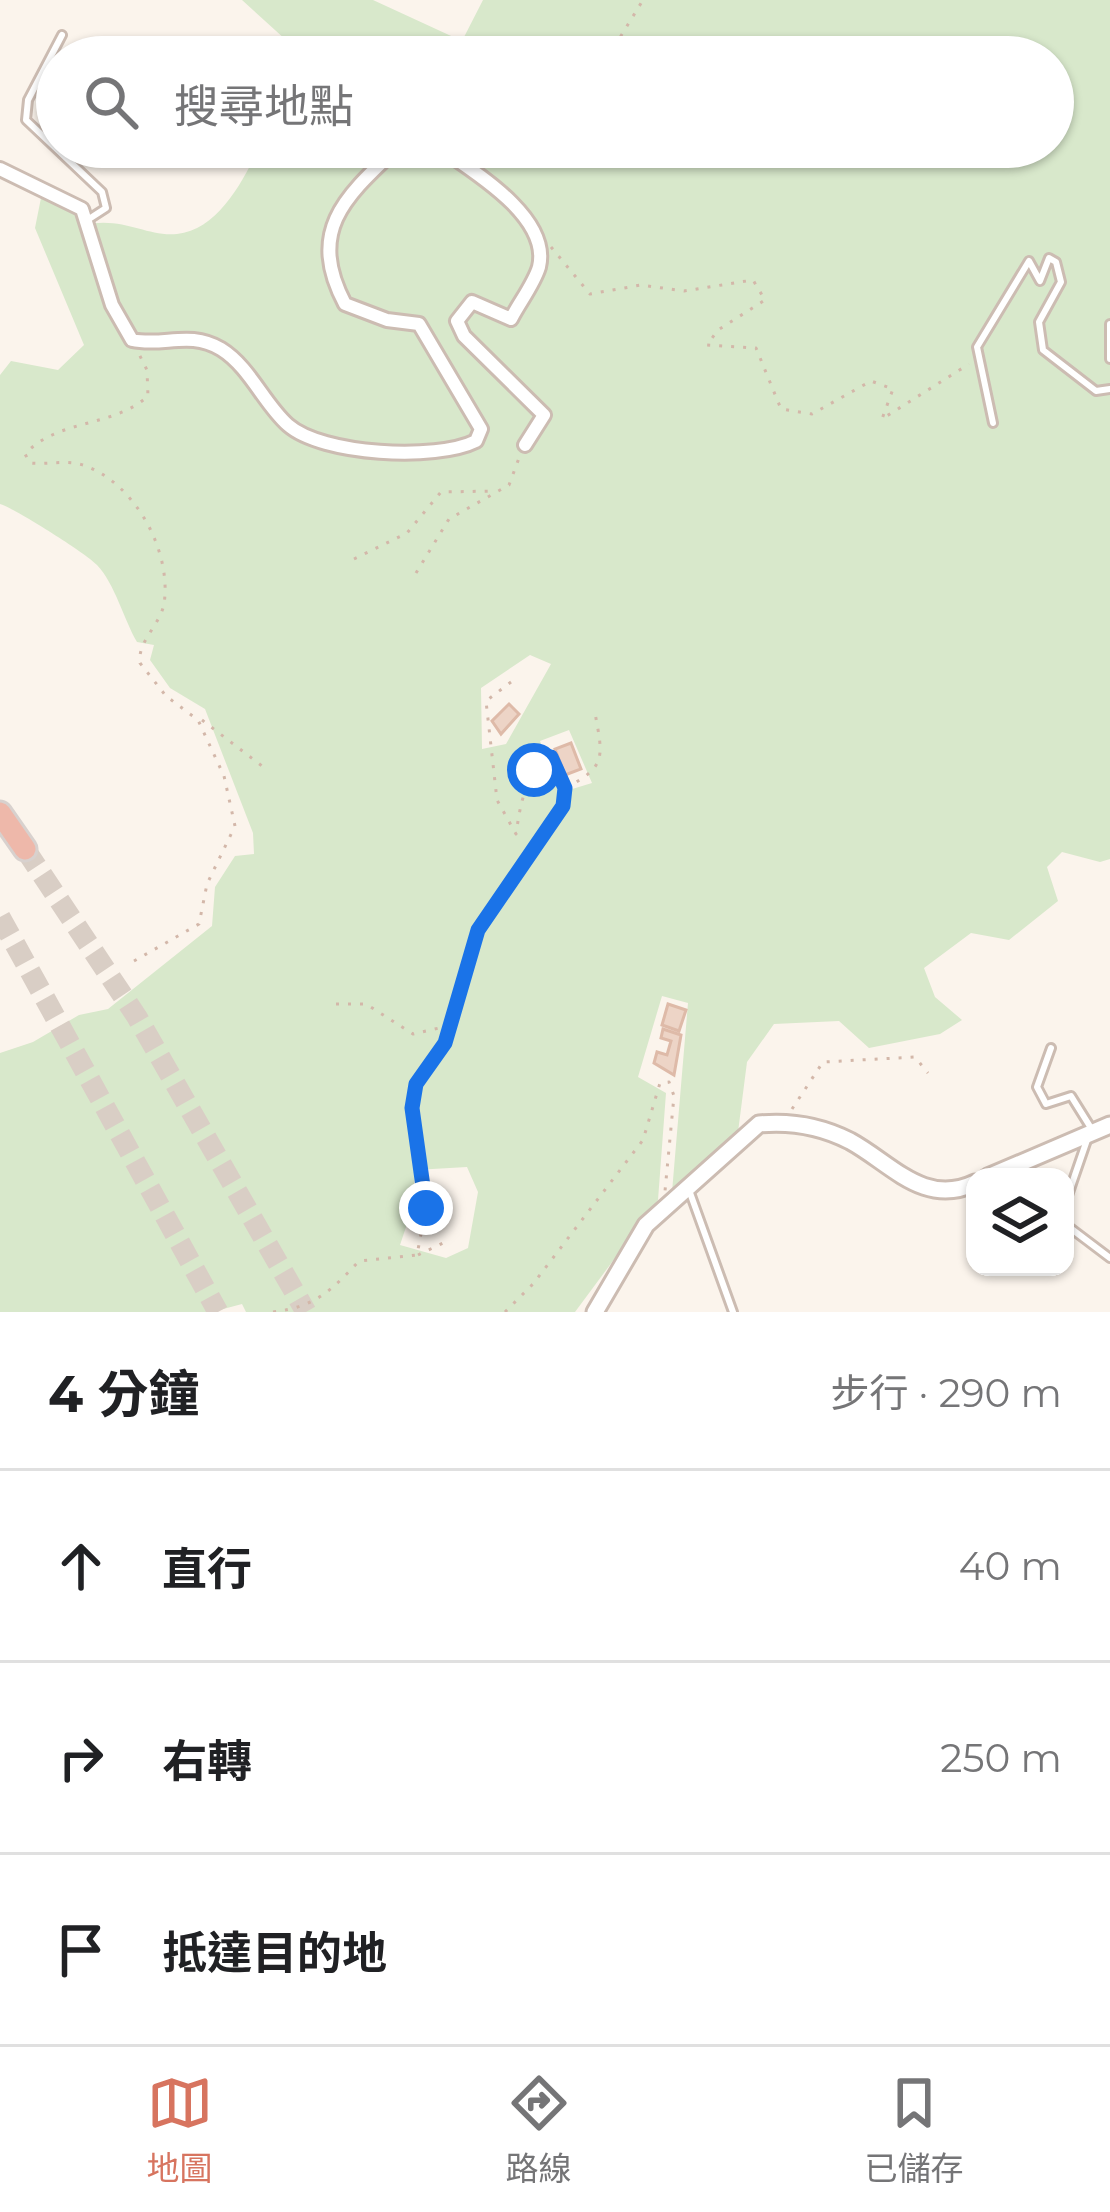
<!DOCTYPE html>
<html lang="zh-TW">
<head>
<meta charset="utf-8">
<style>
  :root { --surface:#fff; --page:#f6f6f6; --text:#202124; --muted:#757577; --line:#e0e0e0; --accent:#d7745f }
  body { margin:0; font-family:Montserrat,"Noto Sans TC",sans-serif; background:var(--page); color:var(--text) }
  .controls { position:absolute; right:36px; bottom:36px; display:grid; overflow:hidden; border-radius:24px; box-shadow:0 3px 9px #0004 }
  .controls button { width:108px; height:108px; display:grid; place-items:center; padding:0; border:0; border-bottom:3px solid var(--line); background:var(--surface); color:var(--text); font:60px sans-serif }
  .stop { position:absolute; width:36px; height:36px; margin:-27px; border:9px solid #1a73e8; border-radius:50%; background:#fff }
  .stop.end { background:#1a73e8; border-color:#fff; box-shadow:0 3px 12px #0008 }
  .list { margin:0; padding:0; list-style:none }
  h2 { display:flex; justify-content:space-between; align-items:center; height:156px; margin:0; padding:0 48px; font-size:51px }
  h2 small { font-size:39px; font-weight:400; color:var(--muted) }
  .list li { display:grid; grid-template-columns:78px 1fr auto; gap:36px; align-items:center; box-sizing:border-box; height:192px; padding:0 48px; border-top:3px solid var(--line) }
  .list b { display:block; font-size:45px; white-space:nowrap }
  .list em { font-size:39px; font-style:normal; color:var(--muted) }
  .icon { flex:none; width:66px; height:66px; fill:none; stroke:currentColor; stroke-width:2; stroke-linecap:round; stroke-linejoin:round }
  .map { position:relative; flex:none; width:1110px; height:1312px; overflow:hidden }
  .search { position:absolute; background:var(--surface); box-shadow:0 3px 9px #0004; left:36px; right:36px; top:36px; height:132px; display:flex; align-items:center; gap:30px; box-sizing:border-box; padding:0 42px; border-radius:66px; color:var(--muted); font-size:45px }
  .sheet { height:732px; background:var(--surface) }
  nav { display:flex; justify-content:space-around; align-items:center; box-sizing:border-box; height:168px; border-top:3px solid var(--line); background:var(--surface); font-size:33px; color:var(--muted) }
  nav a { display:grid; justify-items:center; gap:6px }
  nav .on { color:var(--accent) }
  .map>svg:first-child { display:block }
  .green { fill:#d8e8cb; fill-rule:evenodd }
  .building { fill:#edd4c6; stroke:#debaa8; stroke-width:3 }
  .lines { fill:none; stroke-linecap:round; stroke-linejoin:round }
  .motorway-tunnel { stroke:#d9cec5; stroke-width:21; stroke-dasharray:21 10; stroke-linecap:butt }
  .service-casing { stroke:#ccbcb2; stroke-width:12 }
  .minor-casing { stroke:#ccbcb2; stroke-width:18 }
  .tertiary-casing { stroke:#ccbcb2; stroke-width:21 }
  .motorway-casing { stroke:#d8d1ce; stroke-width:27 }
  .path { stroke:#d3b7a9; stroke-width:3; stroke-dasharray:3 9; stroke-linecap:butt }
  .service { stroke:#fff; stroke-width:6 }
  .minor { stroke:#fff; stroke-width:12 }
  .tertiary { stroke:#fff; stroke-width:15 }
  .motorway { stroke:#eeb8aa; stroke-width:21 }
  .route { stroke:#1a73e8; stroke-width:15 }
</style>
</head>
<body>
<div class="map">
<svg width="1110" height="1312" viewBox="0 0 1110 1312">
  <rect width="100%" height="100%" fill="#fbf4ec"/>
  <!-- green -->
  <path class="green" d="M242,0H373L462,41L483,0H1110V859L1100,862L1062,852L1047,867L1058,901L1009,940L971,933L924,968L935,997L962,1020L940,1034L869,1048L839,1021L774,1024L747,1062L738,1132L672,1192L688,1003L662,996L638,1077L666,1093L658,1200L575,1312H246L242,1304L212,1312H0V1053L33,1042L79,1015L108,1009L212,926L215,887L235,856L254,854L253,833L205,709L170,688L150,660L154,645L137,642C124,620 115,584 97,565C87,554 14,508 0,504V375L11,361L58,370L84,345L35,228L41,198L74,213L83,225C124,216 146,237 177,234C218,230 244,180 259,147H1053V57H284L286,40ZM530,655L551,664L506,744L482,749L481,688ZM569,730L592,783L559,793L540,741ZM467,1167L478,1192L468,1248L446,1258L400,1245L413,1206L415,1170Z"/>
  <!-- building -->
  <path class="building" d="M509,704L519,714L501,734L492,721Z
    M571,743L581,769L565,775L555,749Z
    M668,1004L686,1010L679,1031L662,1025Z
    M663,1029L681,1035L674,1075L654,1063L657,1052L667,1055L671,1041L661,1038Z"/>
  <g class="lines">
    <!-- motorway-tunnel -->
    <path class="motorway-tunnel" d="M25,849L137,1017L306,1312
      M0,917L218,1312"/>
    <defs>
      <path id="service" d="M62,35L28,100L26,120L102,192L106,208L89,219
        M1110,324V359
        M993,423L977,347L1029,261L1040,281L1049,258L1056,262L1061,282L1039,322L1043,350L1096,391L1110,389
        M1051,1048L1037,1087L1046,1104L1071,1096L1091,1128
        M689,1190L733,1312
        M1065,1204L1087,1140
        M1065,1224L1110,1258"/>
      <path id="minor" d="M438,147C473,171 551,217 539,267C534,284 519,303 511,319L472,302L457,321L464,336L544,415L525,445
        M0,169L82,209L112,305L132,340C164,347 189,330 221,349C250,367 264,404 288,425C322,455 436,461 476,441L481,429L419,324L387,320L345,304C306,230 346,196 398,147"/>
      <path id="tertiary" d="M988,1177L1110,1125
        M595,1312L646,1225L759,1124C791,1121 821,1126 850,1141C892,1164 924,1207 975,1183"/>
      <path id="motorway" d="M0,813L25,849"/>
    </defs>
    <!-- service casing -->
    <use href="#service" class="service-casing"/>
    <!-- minor casing -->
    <use href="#minor" class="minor-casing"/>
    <!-- tertiary casing -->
    <use href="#tertiary" class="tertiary-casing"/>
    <!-- motorway casing -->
    <use href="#motorway" class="motorway-casing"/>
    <!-- path -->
    <path class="path" d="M608,57L643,0
      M472,155L500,163L534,147
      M551,247L590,294L641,285L684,291L753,280L765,300L718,330L707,345L756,348L781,409L812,414L871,381L893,389L882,419L969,364
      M354,559L407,533L441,492L495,491
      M416,573L449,519L509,485L519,458
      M511,682L486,701L497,800L516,834C521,801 524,778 551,756L564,786
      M202,720L262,766
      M134,961L199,924L207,884L235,826L224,776L198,720L166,696L140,663C137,642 160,625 164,604C172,552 136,485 86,466C67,459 49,465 30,463L25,454C59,418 113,428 148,396L147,370L138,352
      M336,1004H366L413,1034L448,1026
      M792,1109L823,1062L915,1057L928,1073
      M418,1255L445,1242
      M273,1312C315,1307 331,1291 359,1261L417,1255L426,1208L412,1108L416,1084L445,1043L478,930L550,829L563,806L565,788C607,767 603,757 595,713
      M505,1312L533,1284L643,1140L660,1083L669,1082L674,1096L665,1191"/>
    <!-- service -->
    <use href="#service" class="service"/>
    <!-- minor -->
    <use href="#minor" class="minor"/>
    <!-- tertiary -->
    <use href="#tertiary" class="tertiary"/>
    <!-- motorway -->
    <use href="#motorway" class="motorway"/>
  </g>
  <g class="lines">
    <!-- route -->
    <path class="route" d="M426,1208L412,1108L416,1084L445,1043L478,930L563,806L565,788L551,757L534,770"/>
  </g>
</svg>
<div class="controls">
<button><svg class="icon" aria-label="layers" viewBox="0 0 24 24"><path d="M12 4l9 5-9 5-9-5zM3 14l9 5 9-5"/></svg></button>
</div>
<div class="stop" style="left:534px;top:770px"></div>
<div class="stop end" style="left:426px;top:1208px"></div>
<div class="search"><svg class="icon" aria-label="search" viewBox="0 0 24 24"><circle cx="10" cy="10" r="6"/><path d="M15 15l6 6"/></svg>搜尋地點</div>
</div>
<section class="sheet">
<h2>4 分鐘<small>步行 · 290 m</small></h2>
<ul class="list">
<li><svg class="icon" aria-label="ahead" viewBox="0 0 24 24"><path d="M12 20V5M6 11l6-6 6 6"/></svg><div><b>直行</b></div><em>40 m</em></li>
<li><svg class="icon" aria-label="right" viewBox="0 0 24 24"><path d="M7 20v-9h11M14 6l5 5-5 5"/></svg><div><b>右轉</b></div><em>250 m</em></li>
<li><svg class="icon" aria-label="arrive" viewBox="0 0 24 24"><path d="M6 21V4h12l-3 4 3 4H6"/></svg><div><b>抵達目的地</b></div></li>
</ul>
</section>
<nav>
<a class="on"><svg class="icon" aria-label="map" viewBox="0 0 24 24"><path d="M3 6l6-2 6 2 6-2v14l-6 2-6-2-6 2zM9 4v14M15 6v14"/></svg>地圖</a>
<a><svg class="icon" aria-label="directions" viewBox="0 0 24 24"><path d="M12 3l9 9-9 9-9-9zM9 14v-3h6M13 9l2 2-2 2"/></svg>路線</a>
<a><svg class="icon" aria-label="saved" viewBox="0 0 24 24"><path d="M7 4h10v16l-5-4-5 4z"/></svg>已儲存</a>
</nav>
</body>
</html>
